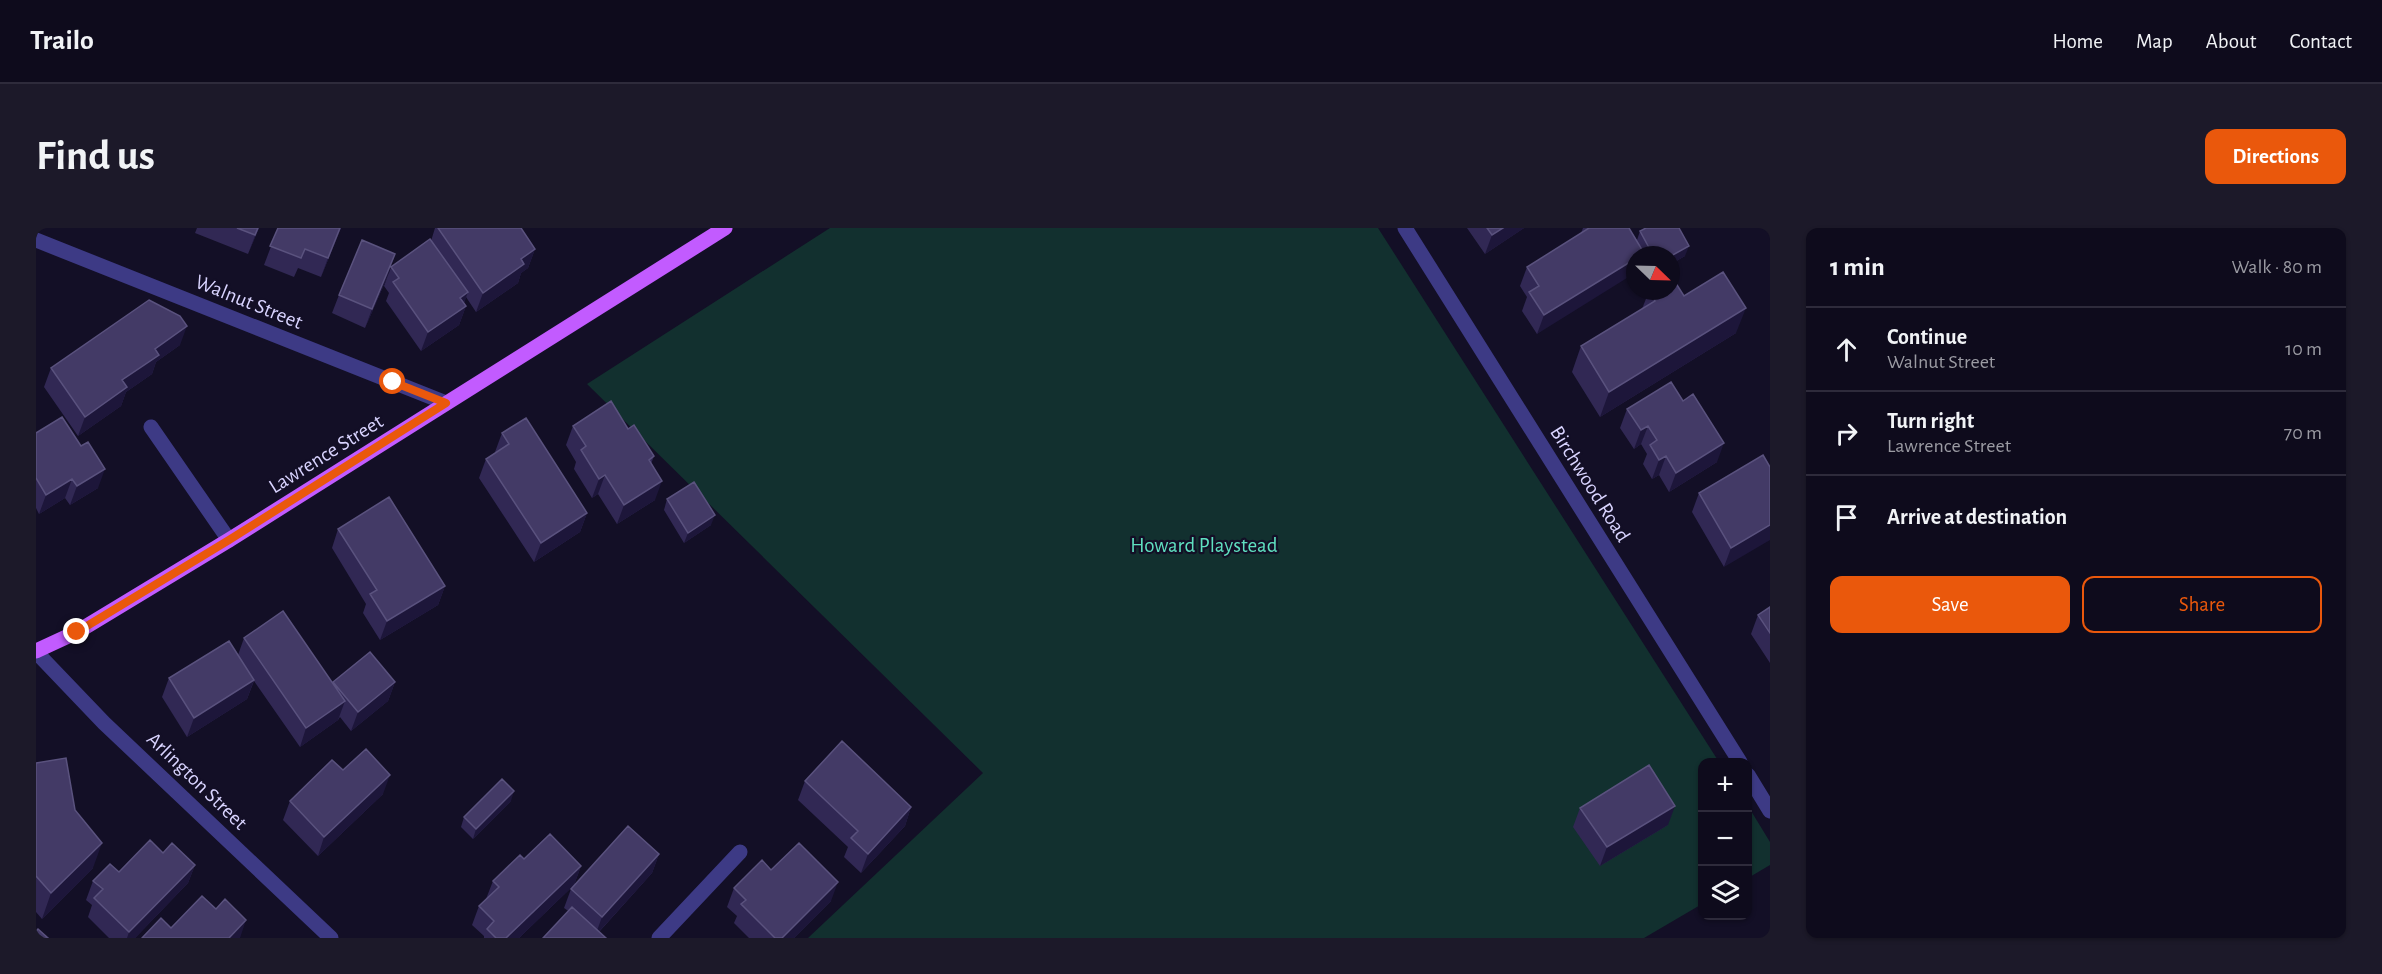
<!DOCTYPE html>
<html lang="en">
<head>
<meta charset="utf-8">
<style>
  :root { --surface:#0e0b1c; --page:#1c1929; --text:#f1f3f6; --muted:#9b9ba3; --line:#2e2b3b; --accent:#ea580c }
  body { margin:0; font-family:"Alegreya Sans",sans-serif; background:var(--page); color:var(--text) }
  .controls { position:absolute; right:18px; bottom:18px; display:grid; overflow:hidden; border-radius:12px; box-shadow:0 2px 4px #0004 }
  .controls button { width:54px; height:54px; display:grid; place-items:center; padding:0; border:0; border-bottom:2px solid var(--line); background:var(--surface); color:var(--text); font:30px sans-serif }
  .compass { position:absolute; left:1590px; top:18px; width:54px; height:54px; border-radius:50%; background:var(--surface); box-shadow:0 2px 4px #0004; rotate:113deg }
  .stop { position:absolute; width:18px; height:18px; margin:-14px; border:4px solid #ea580c; border-radius:50%; background:#fff }
  .stop.end { background:#ea580c; border-color:#fff; box-shadow:0 2px 6px #0008 }
  .list { margin:0; padding:0; list-style:none }
  h2 { display:flex; justify-content:space-between; align-items:center; height:78px; margin:0; padding:0 24px; font-size:26px }
  h2 small { font-size:20px; font-weight:400; color:var(--muted) }
  .list li { display:grid; grid-template-columns:39px 1fr auto; gap:18px; align-items:center; box-sizing:border-box; height:84px; padding:0 24px; border-top:2px solid var(--line) }
  .list b { display:block; font-size:22px; white-space:nowrap }
  .list p { margin:0; font-size:20px; white-space:nowrap; color:var(--muted) }
  .list em { font-size:20px; font-style:normal; color:var(--muted) }
  .actions { display:flex; gap:12px; padding:18px 24px }
  .actions a { flex:1; padding:14px 0; border:2px solid var(--accent); border-radius:12px; text-align:center; font-size:21px; color:var(--accent) }
  .actions .main { background:var(--accent); color:#fff }
  .icon { flex:none; width:33px; height:33px; fill:none; stroke:currentColor; stroke-width:2; stroke-linecap:round; stroke-linejoin:round }
  .map { position:relative; flex:none; width:1734px; height:710px; overflow:hidden; border-radius:12px }
  header { display:flex; align-items:center; gap:36px; box-sizing:border-box; height:84px; padding:0 30px; background:var(--surface); border-bottom:2px solid var(--line) }
  header strong { font-size:28px }
  nav { display:flex; gap:33px; margin-inline-start:auto; font-size:21px }
  .intro { display:flex; align-items:center; justify-content:space-between; box-sizing:border-box; height:144px; padding:0 36px }
  h1 { margin:0; font-size:42px }
  .button { padding:15px 27px; border-radius:12px; background:var(--accent); color:#fff; font-size:21px; font-weight:700 }
  main { display:flex; gap:36px; padding:0 36px }
  aside { flex:1; background:var(--surface); border-radius:12px; box-shadow:0 2px 4px #0004 }
  .map>svg:first-child { display:block }
  .green { fill:#12302f }
  .lines { fill:none; stroke-linecap:round; stroke-linejoin:round }
  .minor { stroke:#3d3a85; stroke-width:15 }
  .major { stroke:#c25bff; stroke-width:15 }
  .wall { fill:#312854 }
  .shaded-wall { fill:#1d163a }
  .building { fill:#433a66; stroke:#5a527e; stroke-width:1.5 }
  .route { stroke:#ea580c; stroke-width:8 }
  .labels { text-anchor:middle; dominant-baseline:central; stroke-width:4.5; stroke-linejoin:round; paint-order:stroke }
  .street-label { font-size:21px; fill:#d9d4ff; stroke:#130f26 }
  .park-label { font-size:21px; fill:#5fe0c0; stroke:#130f26 }
</style>
</head>
<body>
<header>
<strong>Trailo</strong>
<nav><a>Home</a><a>Map</a><a>About</a><a>Contact</a></nav>
</header>
<div class="intro"><h1>Find us</h1><a class="button">Directions</a></div>
<main>
<div class="map">
<svg width="1734" height="710" viewBox="0 0 1734 710">
  <rect width="100%" height="100%" fill="#130f26"/>
  <!-- green -->
  <path class="green" d="M794,0H1342L1683,534H1666V676L1608,710H772L947,545L551,156Z
    M1712,578L1734,614V637L1712,650Z"/>
  <g class="lines">
    <!-- minor -->
    <path class="minor" d="M1369,0L1704,534
      M0,12L410,175
      M115,199L193,312
      M0,424L68,495L295,710
      M1712,547L1734,583
      M623,710L704,624"/>
    <!-- major -->
    <path class="major" d="M0,423L41,404L193,312L689,0"/>
  </g>
  <!-- wall -->
  <path class="wall" d="M161,0H223L212,26L159,5Z
    M242,0H305L285,49L262,40L258,49L228,37Z
    M399,0H485L499,21L492,40L485,45L482,55L440,84L430,69L428,75L430,78L423,97L385,123L350,73L353,65L348,58L355,39L395,13Z
    M1431,0H1488L1449,26Z
    M1547,0H1593L1601,12L1604,3L1649,28L1635,36V27H1599L1501,106L1486,83L1491,69L1484,58L1491,39L1545,5Z
    M353,45L329,100L296,85L303,67Z
    M1613,63L1648,68L1700,105L1564,189L1536,144L1545,118L1606,81Z
    M144,117L120,134L116,146L90,164L85,178L42,208L8,159L15,140Z
    M1591,181L1681,234L1633,264L1623,247L1616,251L1607,236L1611,226L1605,216L1598,221L1584,200Z
    M537,198L592,201L618,228L615,236L619,272L581,296L562,266L556,270L538,241L540,234L530,217Z
    M0,205L62,260L34,277L29,270L3,286L0,280Z
    M466,205L551,285L544,304L498,334L443,250L450,231L460,225L459,224Z
    M1734,239L1688,339L1656,284L1663,265Z
    M631,271L675,297L648,315L628,282Z
    M302,301L409,358L402,377L344,412L327,385L330,376L296,320Z
    M1734,379V435L1715,406L1722,387Z
    M208,410L297,455V454H359L352,473L315,503L304,489L302,492L264,519L218,453L211,471L151,509L126,469L133,450L202,427Z
    M0,535L39,582L57,640L6,691L0,684Z
    M307,542L347,566L282,628L247,592L254,573Z
    M769,553L875,579L869,598L825,645L808,629L812,619L762,572Z
    M475,573L437,611L425,599L428,589Z
    M1544,580L1632,597L1564,638L1537,599Z
    M127,625L159,637L152,655L99,710H73L52,689L56,677L50,672L57,653L83,644Z
    M623,626L616,645L563,704L528,680L535,661Z
    M488,631L545,638L538,657L483,710H448V708L436,697L443,678L450,671L457,653Z
    M735,642L795,673L758,710H713L698,695L701,688L691,679L698,660Z"/>
  <!-- shaded-wall -->
  <path class="shaded-wall" d="M222,0H223L212,26Z
    M304,0H305L285,49L292,30Z
    M1467,0H1488L1449,26L1456,7Z
    M1653,18L1649,28L1635,36V28Z
    M499,21L492,40L485,45L482,55L440,84L447,65L485,31Z
    M359,26L353,45L329,100L336,81Z
    M1599,31V45L1501,106L1508,87Z
    M432,64L426,80L430,78L423,97L385,123L392,104L424,70Z
    M1710,80L1700,105L1564,189L1573,164Z
    M151,98L144,117L120,134L116,146L90,164L85,178L42,208L49,189L119,121Z
    M1612,198L1605,216L1598,221L1605,202Z
    M1688,215L1681,234L1633,264L1640,245Z
    M1630,228L1623,247L1616,251L1623,232Z
    M69,241L62,260L34,277L41,258Z
    M569,247L562,266L556,270L563,251Z
    M36,251L29,270L3,286L10,267Z
    M626,253L619,272L581,296L588,277Z
    M551,285L544,304L498,334L505,315Z
    M679,287L675,297L648,315L652,305Z
    M1734,297V312L1688,339L1695,320Z
    M409,358L402,377L344,412L351,393Z
    M218,452L211,471L151,509L158,490Z
    M359,454L352,473L315,503L322,484Z
    M309,473L302,492L264,519L270,500Z
    M354,547L347,566L282,628L288,609Z
    M478,563L475,573L437,611L440,601Z
    M1639,578L1632,597L1564,638L1571,619Z
    M875,579L869,598L825,645L832,626Z
    M66,615L57,640L6,691L15,665Z
    M623,626L616,645L559,708L566,689Z
    M159,637L152,655L99,710H91L93,704Z
    M545,638L538,657L483,710H470Z
    M802,654L795,673L758,710H746Z
    M210,692L204,710H193Z"/>
  <!-- building -->
  <path class="building" d="M201,0H222L219,7Z
    M242,0H304L292,30L269,21L265,30L234,18Z
    M402,0H485L499,21L485,31L488,36L447,65Z
    M1451,0H1467L1456,7Z
    M1553,0H1593L1608,25L1605,27H1599V31L1508,87L1493,64L1503,58L1491,39Z
    M1610,0H1643L1653,18L1635,28V27H1617L1604,3Z
    M394,11L432,64L424,70L430,78L392,104L357,54L363,50L355,39Z
    M326,12L359,26L336,81L303,67Z
    M1687,44L1710,80L1573,164L1545,118L1619,73L1613,63H1635V49H1636L1648,68Z
    M113,72L144,88L151,98L119,121L123,127L86,152L91,159L49,189L15,140Z
    M1635,154L1647,173L1657,166L1688,215L1640,245L1630,228L1623,232L1614,217L1621,212L1612,198L1605,202L1591,181Z
    M575,173L592,201L598,197L618,228L613,232L626,253L588,277L569,247L563,251L545,222L550,218L537,198Z
    M26,189L45,218L52,214L69,241L41,258L36,251L10,267L0,250V205Z
    M490,190L551,285L505,315L450,231L473,216L466,205Z
    M1727,227L1734,239V297L1695,320L1663,265Z
    M658,254L679,287L652,305L631,271Z
    M353,269L409,358L351,393L334,366L341,362L302,301Z
    M1734,379V405L1722,387Z
    M247,383L309,473L270,500L208,410Z
    M193,413L218,452L158,490L133,450Z
    M334,424L359,454L322,484L297,454Z
    M806,513L875,579L832,626L815,610L822,603L769,553Z
    M330,521L354,547L288,609L254,573L296,532L307,542Z
    M30,530L39,582L66,615L15,665L0,648V535Z
    M1613,537L1639,578L1571,619L1544,580Z
    M466,551L478,563L440,601L428,589Z
    M592,598L623,626L566,689L535,661Z
    M514,606L545,638L470,710H460L451,701L458,693L443,678L463,659L457,653L484,627L488,631Z
    M114,612L127,625L136,615L159,637L93,704L58,670L67,661L57,653L74,636L83,644Z
    M763,615L802,654L746,710H739L705,676L710,672L698,660L726,632L735,642Z
    M166,668L180,681L189,671L210,692L193,710H106L125,690L135,700Z
    M536,679L570,710H507Z
    M2,701L12,710H0V703Z"/>
  <g class="lines">
    <!-- route -->
    <path class="route" d="M41,404L193,312L410,175L357,154"/>
  </g>
  <g class="labels">
    <!-- street labels -->
    <g class="street-label">
      <text transform="translate(213 74) rotate(22)">Walnut Street</text>
      <text transform="translate(290 226) rotate(-32)">Lawrence Street</text>
      <text transform="translate(1554 256) rotate(58)">Birchwood Road</text>
      <text transform="translate(161 553) rotate(44)">Arlington Street</text>
    </g>
    <!-- park labels -->
    <g class="park-label">
      <text x="1168" y="317">Howard Playstead</text>
    </g>
  </g>
</svg>
<div class="controls">
<button>+</button>
<button>−</button>
<button><svg class="icon" aria-label="layers" viewBox="0 0 24 24"><path d="M12 4l9 5-9 5-9-5zM3 14l9 5 9-5"/></svg></button>
</div>
<svg class="compass" viewBox="-18 -18 36 36"><path d="M0-13l5 13h-10z" fill="#e53935"/><path d="M0 13l5-13h-10z" fill="#9b9ba3"/></svg>
<div class="stop" style="left:357px;top:154px"></div>
<div class="stop end" style="left:41px;top:404px"></div>
</div>
<aside>
<h2>1 min<small>Walk · 80 m</small></h2>
<ul class="list">
<li><svg class="icon" aria-label="ahead" viewBox="0 0 24 24"><path d="M12 20V5M6 11l6-6 6 6"/></svg><div><b>Continue</b><p>Walnut Street</p></div><em>10 m</em></li>
<li><svg class="icon" aria-label="right" viewBox="0 0 24 24"><path d="M7 20v-9h11M14 6l5 5-5 5"/></svg><div><b>Turn right</b><p>Lawrence Street</p></div><em>70 m</em></li>
<li><svg class="icon" aria-label="arrive" viewBox="0 0 24 24"><path d="M6 21V4h12l-3 4 3 4H6"/></svg><div><b>Arrive at destination</b></div></li>
</ul>
<div class="actions"><a class="main">Save</a><a>Share</a></div>
</aside>
</main>
</body>
</html>
